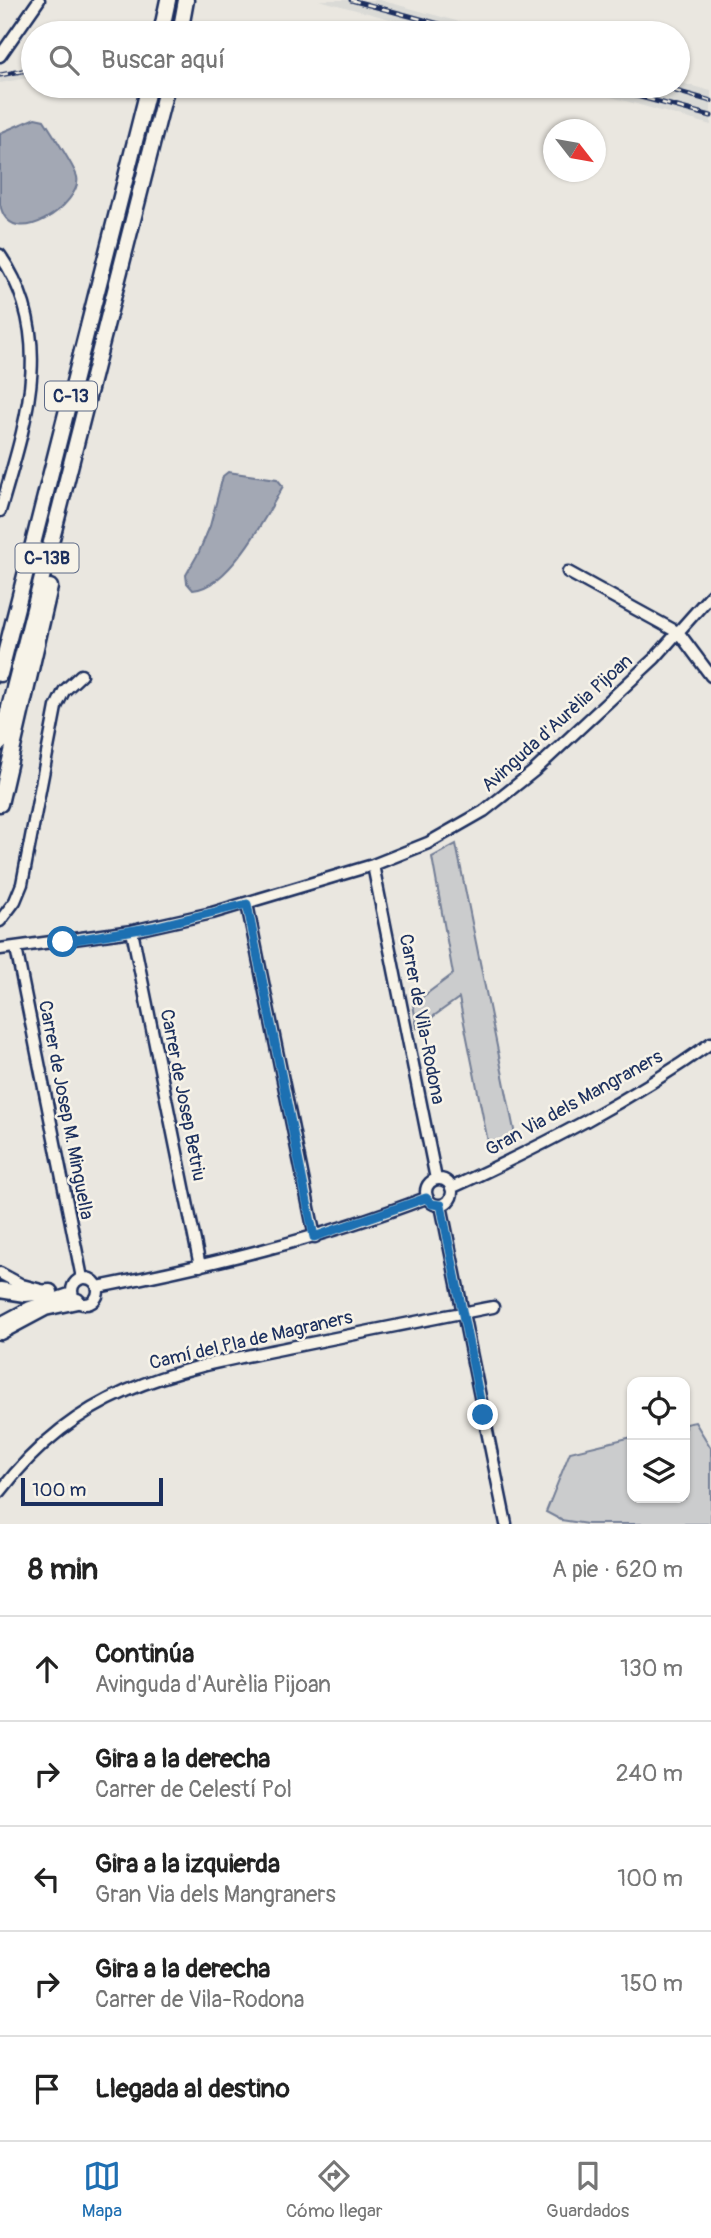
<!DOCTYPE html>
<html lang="es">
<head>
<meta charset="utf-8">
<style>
  :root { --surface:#fff; --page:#f2f2f2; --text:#222; --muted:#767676; --line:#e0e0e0; --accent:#1f6fb2 }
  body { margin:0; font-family:Pangolin,sans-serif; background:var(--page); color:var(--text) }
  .controls { position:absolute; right:21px; bottom:21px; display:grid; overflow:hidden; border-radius:14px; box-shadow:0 2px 5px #0004 }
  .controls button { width:63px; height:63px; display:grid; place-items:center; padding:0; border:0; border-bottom:2px solid var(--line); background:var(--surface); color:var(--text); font:35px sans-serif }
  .compass { position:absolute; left:543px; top:119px; width:63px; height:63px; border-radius:50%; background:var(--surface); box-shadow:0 2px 5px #0004; rotate:121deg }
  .scale { position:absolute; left:21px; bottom:18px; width:142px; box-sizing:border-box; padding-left:7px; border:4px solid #1b2f5e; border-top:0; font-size:19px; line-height:24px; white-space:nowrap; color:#1b2f5e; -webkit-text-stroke:5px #f7f3e8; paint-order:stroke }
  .stop { position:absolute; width:21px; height:21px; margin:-16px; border:5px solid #1f6fb2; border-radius:50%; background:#fff }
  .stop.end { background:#1f6fb2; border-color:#fff; box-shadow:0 2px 7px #0008 }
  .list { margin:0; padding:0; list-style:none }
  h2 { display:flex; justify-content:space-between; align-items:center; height:91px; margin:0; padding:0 28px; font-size:30px }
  h2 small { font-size:23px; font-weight:400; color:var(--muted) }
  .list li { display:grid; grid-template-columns:46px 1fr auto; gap:21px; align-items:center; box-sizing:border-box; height:105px; padding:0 28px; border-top:2px solid var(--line) }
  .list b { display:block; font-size:26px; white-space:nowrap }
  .list p { margin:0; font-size:23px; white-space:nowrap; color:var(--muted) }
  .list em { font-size:23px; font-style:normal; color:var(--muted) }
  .icon { flex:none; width:38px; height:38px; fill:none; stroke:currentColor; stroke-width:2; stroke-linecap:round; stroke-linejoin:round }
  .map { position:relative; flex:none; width:711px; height:1524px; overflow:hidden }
  .search { position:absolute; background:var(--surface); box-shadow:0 2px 5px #0004; left:21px; right:21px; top:21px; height:77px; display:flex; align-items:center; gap:18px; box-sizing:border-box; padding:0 24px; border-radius:38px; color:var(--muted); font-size:26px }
  .sheet { height:616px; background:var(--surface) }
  nav { display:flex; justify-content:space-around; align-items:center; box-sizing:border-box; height:98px; border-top:2px solid var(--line); background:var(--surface); font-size:19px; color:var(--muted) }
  nav a { display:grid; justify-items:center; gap:4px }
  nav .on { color:var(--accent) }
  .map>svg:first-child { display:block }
  .built { fill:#dadad6 }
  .green { fill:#cbcccd; stroke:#737e96; stroke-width:2 }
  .water { fill:#a3a8b4; stroke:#6d7892; stroke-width:2 }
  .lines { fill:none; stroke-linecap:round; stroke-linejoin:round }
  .minor-casing { stroke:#1b2f5e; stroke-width:15 }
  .highway-casing { stroke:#1b2f5e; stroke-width:19 }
  .minor { stroke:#f7f3e8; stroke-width:10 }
  .highway { stroke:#f7f3e8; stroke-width:14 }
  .rail-casing { stroke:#1b2f5e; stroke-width:5 }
  .rail { stroke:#f7f3e8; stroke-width:2.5; stroke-dasharray:8; stroke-linecap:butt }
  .route { stroke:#1f6fb2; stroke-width:9 }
  .labels { text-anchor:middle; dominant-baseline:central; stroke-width:5; stroke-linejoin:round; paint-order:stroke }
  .shield { fill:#f7f3e8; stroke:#5d6a87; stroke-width:2 }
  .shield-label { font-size:18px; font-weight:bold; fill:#1b2f5e }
  .street-label { font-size:19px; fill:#1b2f5e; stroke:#f7f3e8 }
</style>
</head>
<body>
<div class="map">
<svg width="711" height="1524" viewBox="0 0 711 1524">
  <rect width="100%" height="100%" fill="#eae7e0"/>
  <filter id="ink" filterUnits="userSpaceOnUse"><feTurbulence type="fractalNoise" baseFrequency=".0143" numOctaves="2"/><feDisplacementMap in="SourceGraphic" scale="14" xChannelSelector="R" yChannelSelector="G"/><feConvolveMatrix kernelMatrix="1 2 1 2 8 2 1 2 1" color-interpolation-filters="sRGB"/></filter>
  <g filter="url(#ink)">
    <!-- built -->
    <path class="built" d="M319,0H380L500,33H442Z
      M33,66V77L0,83V73Z
      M678,82L711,91V125L572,86H678Z"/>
    <!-- green -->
    <path class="green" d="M456,844L515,1135L489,1147L459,998L417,1028L413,1004L453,974L432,857Z
      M695,1422L711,1448V1524H587L561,1520L546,1512L570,1452L632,1437V1498H685V1424Z"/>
    <!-- water -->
    <path class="water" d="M35,118L44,120C51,131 75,168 77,177C83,203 10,255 0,204C0,185 0,153 0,133Z
      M228,472L277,479L283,486C267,515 229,588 193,590L187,583L186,575L199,552L210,526L223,476Z"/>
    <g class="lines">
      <defs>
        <path id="minor" d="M0,56L39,0
          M0,255C57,337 25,425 0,511
          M568,572L679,633L711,676
          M373,865L436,1179
          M247,904L315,1237
          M0,921L15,901L22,884L56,707L64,691L81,675
          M132,931L200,1266
          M16,948L82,1278
          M0,949L132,931L212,913L373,865L428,843L484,811L534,771L655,658L711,595
          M426 1192a13 13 0 1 1 26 0a13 13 0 1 1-26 0Z
          M451,1188C542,1146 630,1101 711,1043
          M441,1205L506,1524
          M0,1273L22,1285L41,1290
          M72 1291a13 13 0 1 1 26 0a13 13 0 1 1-26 0Z
          M98,1287C210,1265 320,1239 426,1198
          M0,1323L30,1307L72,1293
          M0,1492C82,1384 177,1370 301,1345C365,1332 429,1319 493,1307"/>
        <path id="highway" d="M161,33L168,0
          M180,33L186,0
          M0,674L149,86
          M0,743L167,86
          M0,804L50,587
          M0,1290L25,1294L50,1292
          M0,1332L45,1308L77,1301"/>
      </defs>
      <!-- minor casing -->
      <use href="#minor" class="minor-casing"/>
      <!-- highway casing -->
      <use href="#highway" class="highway-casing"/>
      <!-- minor -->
      <use href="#minor" class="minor"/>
      <!-- highway -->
      <use href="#highway" class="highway"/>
      <defs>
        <path id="rail" d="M351,0L472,33
          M0,75L33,69
          M600,86L711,116
          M658,86L711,101"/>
      </defs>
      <!-- rail casing -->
      <use href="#rail" class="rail-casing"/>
      <!-- rail -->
      <use href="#rail" class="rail"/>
    </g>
  </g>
  <g class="lines" filter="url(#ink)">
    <!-- route -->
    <path class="route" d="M63,942L153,927L247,904L314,1237L426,1198L432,1204L441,1205L483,1415"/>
  </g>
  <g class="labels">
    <!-- shield labels -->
    <g class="shield">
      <rect x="45" y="381.5" width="52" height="29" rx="5"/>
      <rect x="15.5" y="543.5" width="63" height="29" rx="5"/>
    </g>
    <g class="shield-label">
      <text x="71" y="396">C-13</text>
      <text x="47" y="558">C-13B</text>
    </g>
    <!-- street labels -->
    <g class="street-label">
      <text transform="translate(557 723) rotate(-42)">Avinguda d'Aurèlia Pijoan</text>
      <text transform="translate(422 1019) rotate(79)">Carrer de Vila-Rodona</text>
      <text transform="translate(183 1095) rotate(79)">Carrer de Josep Betriu</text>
      <text transform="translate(574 1103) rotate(-29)">Gran Via dels Mangraners</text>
      <text transform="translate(66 1110) rotate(79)">Carrer de Josep M. Minguella</text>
      <text transform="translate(251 1340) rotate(-13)">Camí del Pla de Magraners</text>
    </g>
  </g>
</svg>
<div class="controls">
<button><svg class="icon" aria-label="locate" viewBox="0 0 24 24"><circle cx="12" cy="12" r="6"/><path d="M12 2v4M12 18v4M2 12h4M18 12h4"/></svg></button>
<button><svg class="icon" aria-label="layers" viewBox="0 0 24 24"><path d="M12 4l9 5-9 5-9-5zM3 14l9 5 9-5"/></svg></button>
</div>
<svg class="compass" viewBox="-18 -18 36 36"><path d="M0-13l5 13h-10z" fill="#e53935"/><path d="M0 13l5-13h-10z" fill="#767676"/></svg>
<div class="scale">100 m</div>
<div class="stop" style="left:63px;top:942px"></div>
<div class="stop end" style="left:483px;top:1415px"></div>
<div class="search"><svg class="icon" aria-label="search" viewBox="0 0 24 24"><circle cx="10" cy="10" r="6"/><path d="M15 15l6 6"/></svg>Buscar aquí</div>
</div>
<section class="sheet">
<h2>8 min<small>A pie · 620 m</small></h2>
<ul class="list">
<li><svg class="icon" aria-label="ahead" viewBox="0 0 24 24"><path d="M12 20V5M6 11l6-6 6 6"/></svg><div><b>Continúa</b><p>Avinguda d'Aurèlia Pijoan</p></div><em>130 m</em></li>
<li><svg class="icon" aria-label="right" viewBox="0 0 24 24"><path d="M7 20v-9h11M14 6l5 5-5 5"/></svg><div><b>Gira a la derecha</b><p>Carrer de Celestí Pol</p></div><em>240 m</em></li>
<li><svg class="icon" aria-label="left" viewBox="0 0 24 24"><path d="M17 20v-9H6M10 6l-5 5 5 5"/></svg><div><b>Gira a la izquierda</b><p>Gran Via dels Mangraners</p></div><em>100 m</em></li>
<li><svg class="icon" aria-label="right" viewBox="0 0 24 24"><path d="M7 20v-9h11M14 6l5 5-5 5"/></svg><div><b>Gira a la derecha</b><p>Carrer de Vila-Rodona</p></div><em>150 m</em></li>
<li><svg class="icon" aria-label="arrive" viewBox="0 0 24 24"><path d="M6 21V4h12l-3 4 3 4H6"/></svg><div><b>Llegada al destino</b></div></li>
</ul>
</section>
<nav>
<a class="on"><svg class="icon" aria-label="map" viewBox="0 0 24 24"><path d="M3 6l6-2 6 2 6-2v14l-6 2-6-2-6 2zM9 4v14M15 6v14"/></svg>Mapa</a>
<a><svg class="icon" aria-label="directions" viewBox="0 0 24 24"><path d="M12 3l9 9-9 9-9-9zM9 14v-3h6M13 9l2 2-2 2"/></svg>Cómo llegar</a>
<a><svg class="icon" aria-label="saved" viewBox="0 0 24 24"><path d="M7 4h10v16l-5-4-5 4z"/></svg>Guardados</a>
</nav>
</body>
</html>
